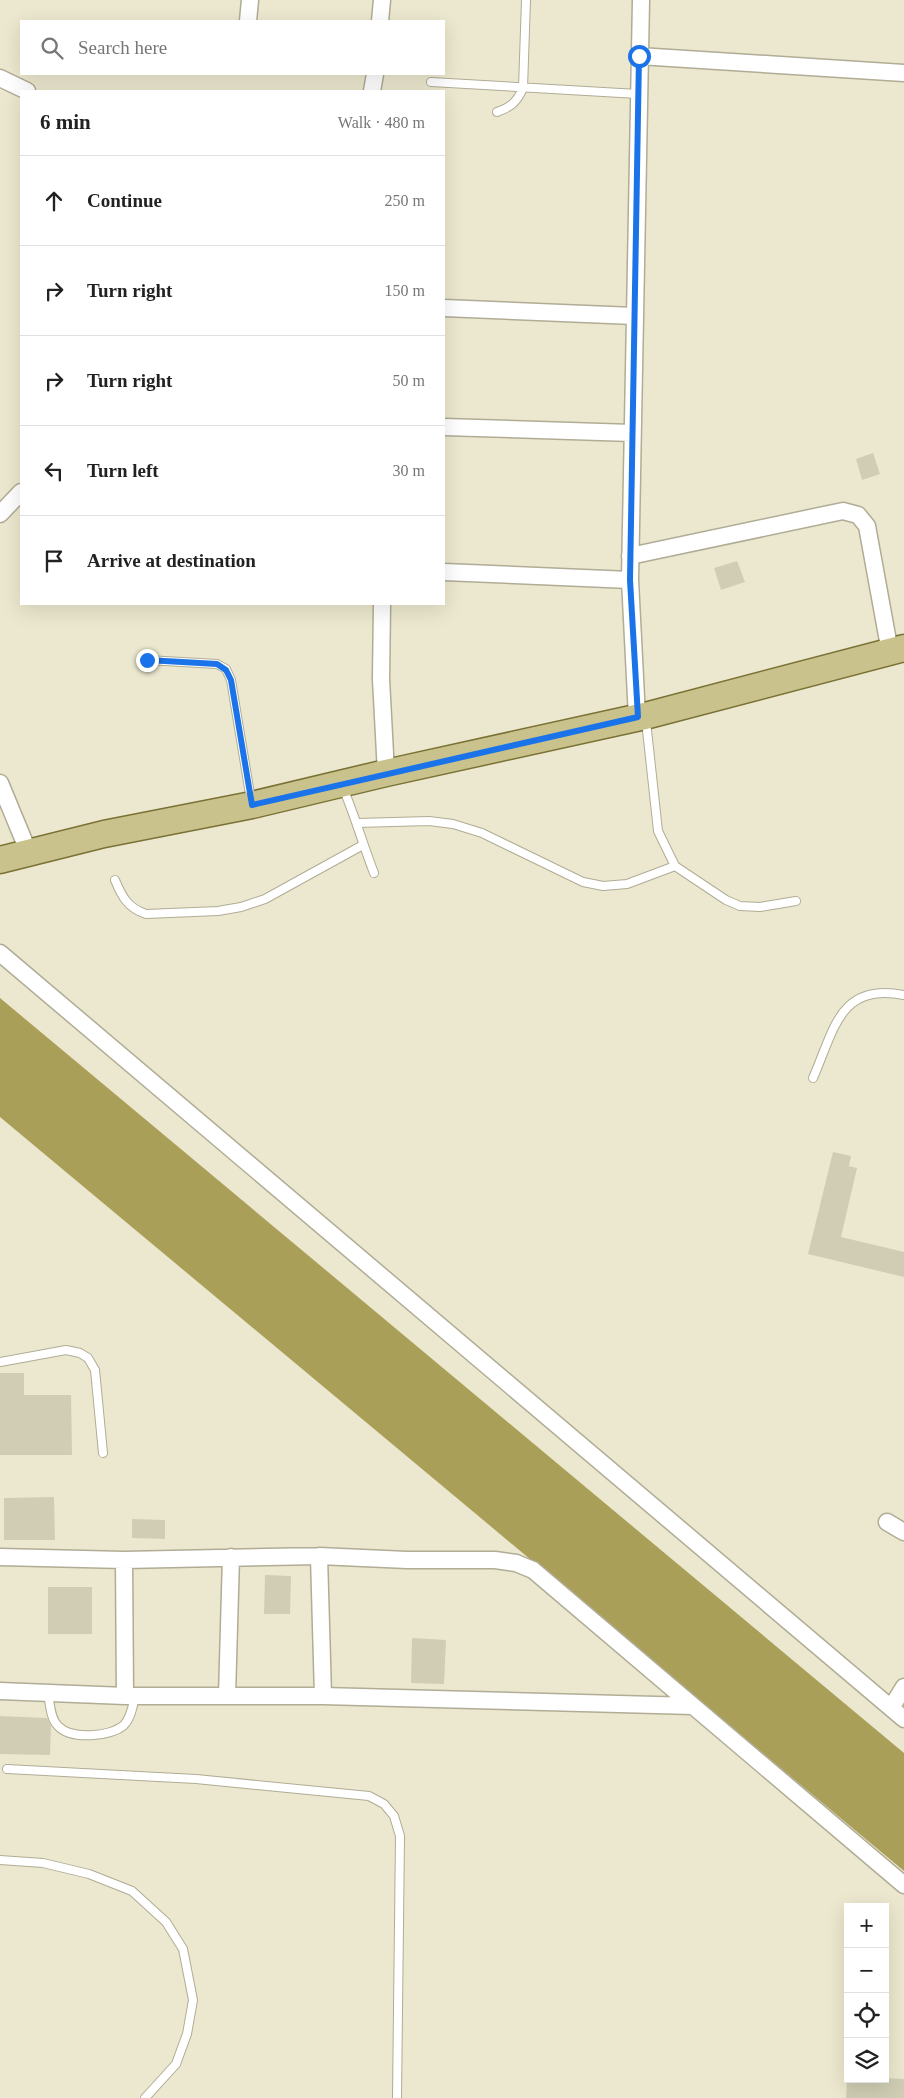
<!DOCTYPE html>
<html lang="en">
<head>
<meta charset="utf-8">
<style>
  :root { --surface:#fff; --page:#f6f6f6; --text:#222; --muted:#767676; --line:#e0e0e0 }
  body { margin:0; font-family:"Times New Roman",serif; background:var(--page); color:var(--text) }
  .controls { position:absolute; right:15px; bottom:15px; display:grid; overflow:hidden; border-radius:0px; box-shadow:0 5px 20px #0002 }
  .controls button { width:45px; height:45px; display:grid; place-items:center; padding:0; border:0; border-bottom:1px solid var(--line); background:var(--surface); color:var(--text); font:25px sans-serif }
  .stop { position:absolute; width:15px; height:15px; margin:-11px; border:4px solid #1a73e8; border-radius:50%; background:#fff }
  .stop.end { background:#1a73e8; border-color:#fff; box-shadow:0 1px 5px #0008 }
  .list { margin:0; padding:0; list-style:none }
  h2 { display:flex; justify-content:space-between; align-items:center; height:65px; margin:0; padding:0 20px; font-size:21px }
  h2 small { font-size:16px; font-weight:400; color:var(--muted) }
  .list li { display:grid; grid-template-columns:32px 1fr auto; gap:15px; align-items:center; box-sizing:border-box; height:90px; padding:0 20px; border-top:1px solid var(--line) }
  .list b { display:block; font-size:19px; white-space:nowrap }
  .list em { font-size:16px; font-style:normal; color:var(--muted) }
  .icon { flex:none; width:28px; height:28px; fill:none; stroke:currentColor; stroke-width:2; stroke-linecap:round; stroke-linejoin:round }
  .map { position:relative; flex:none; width:904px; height:2098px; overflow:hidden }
  .search { position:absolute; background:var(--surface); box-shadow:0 5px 20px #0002; left:20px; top:20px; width:425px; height:55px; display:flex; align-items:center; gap:12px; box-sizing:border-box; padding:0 18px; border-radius:0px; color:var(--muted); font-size:19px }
  .panel { position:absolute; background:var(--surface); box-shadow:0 5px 20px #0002; left:20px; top:90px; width:425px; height:515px; border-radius:0px }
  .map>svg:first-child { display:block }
  .water { fill:#aa9f58 }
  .building { fill:#d0cdb4 }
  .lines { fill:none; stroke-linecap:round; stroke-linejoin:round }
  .lane-casing { stroke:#b0ac95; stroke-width:10 }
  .street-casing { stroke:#b0ac95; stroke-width:19 }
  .primary-casing { stroke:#7a7134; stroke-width:29 }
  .lane { stroke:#fff; stroke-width:8 }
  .street { stroke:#fff; stroke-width:16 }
  .primary { stroke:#cac28d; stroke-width:26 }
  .route { stroke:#1a73e8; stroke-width:6 }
</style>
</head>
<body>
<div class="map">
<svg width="904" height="2098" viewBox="0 0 904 2098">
  <rect width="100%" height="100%" fill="#ece8cf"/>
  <!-- water -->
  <path class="water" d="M0,998L904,1753V1871L0,1117Z"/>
  <!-- building -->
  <path class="building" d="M873,453L880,474L862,480L856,459Z
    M737,561L745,582L721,590L714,568Z
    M833,1152L851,1156L849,1166L857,1168L841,1237L904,1252V1277L808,1254Z
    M0,1373H24V1395H71L72,1455H0Z
    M54,1497L55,1540H4V1498Z
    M132,1519L165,1520V1539L132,1538Z
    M265,1575L291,1576L290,1614H264Z
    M48,1587H92V1634H48Z
    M412,1638L446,1640L444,1684L411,1683Z
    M0,1716L47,1718L51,1726L50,1755L0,1754Z
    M885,2078L904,2079V2098H846L847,2079Z"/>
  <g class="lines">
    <defs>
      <path id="lane" d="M431,82L638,94
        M497,112C511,107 517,102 523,88L526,0
        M147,660L217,664L226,669L231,680L251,800
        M646,721L658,831L675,866L726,900L740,906L760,907L796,901
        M343,788C355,816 363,845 374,873
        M357,823L429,821L453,824L482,833L583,882L603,886L627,884L675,866
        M115,880C122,897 128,908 146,914L218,911L241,907L265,899L363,845
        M813,1078C834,1031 839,982 904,995
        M0,1362L66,1350L80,1353L88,1358L95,1370L103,1453
        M48,1693C50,1703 50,1718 58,1726C71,1740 111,1737 124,1725C131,1718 133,1705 135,1696
        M7,1769L196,1779L369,1796L384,1804L394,1816L400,1836L397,2098
        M0,1860L43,1863L89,1874L132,1891L166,1922L183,1949L193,2000L187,2034L176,2064L145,2098"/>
      <path id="street" d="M248,21L250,0
        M380,21L382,0
        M639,56L904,73
        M0,78L27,91
        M372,91L375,74
        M444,308L634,316
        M444,427L632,433
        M0,514L21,492
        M630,556L843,511L858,515L867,526L890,652
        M444,572L630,580
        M382,604L381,679L386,773
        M637,717L630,580L641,0
        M0,783L29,853
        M0,953L904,1719
        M887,1522L904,1532
        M319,1556L323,1696
        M0,1557L124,1560L319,1556L407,1560H495L516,1563L533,1570L904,1885
        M124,1560L125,1696
        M0,1691L125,1696H323L693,1706
        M227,1696L231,1557
        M891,1708L904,1687"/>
      <path id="primary" d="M0,860L104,834L252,805L386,773L645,716L904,648"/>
    </defs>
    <!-- lane casing -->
    <use href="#lane" class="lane-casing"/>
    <!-- street casing -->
    <use href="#street" class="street-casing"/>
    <!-- primary casing -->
    <use href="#primary" class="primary-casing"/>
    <!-- lane -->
    <use href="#lane" class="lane"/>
    <!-- street -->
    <use href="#street" class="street"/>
    <!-- primary -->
    <use href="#primary" class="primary"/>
  </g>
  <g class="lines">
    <!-- route -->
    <path class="route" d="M147,660L217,664L226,670L231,680L252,805L638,717L630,580L639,56"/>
  </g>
</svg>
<div class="controls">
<button>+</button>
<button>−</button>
<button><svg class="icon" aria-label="locate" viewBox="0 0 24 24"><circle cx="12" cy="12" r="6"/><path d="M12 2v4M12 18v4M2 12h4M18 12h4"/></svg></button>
<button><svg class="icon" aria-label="layers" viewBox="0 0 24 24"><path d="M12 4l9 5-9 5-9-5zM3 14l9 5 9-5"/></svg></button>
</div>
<div class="stop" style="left:639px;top:56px"></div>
<div class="stop end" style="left:147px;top:660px"></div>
<div class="search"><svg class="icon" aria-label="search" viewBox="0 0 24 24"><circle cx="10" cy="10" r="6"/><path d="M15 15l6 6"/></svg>Search here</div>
<section class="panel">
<h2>6 min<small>Walk · 480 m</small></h2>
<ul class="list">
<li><svg class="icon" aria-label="ahead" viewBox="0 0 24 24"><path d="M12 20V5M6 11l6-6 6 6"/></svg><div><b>Continue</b></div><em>250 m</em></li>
<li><svg class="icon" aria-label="right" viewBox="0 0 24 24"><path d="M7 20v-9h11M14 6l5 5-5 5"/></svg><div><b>Turn right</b></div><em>150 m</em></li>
<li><svg class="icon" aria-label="right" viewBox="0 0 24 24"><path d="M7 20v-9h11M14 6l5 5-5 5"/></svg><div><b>Turn right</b></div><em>50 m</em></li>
<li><svg class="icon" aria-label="left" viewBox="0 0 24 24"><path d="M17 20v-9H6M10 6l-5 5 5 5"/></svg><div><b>Turn left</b></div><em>30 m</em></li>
<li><svg class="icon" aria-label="arrive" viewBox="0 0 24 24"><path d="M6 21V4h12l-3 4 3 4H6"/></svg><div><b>Arrive at destination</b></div></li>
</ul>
</section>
</div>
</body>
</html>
